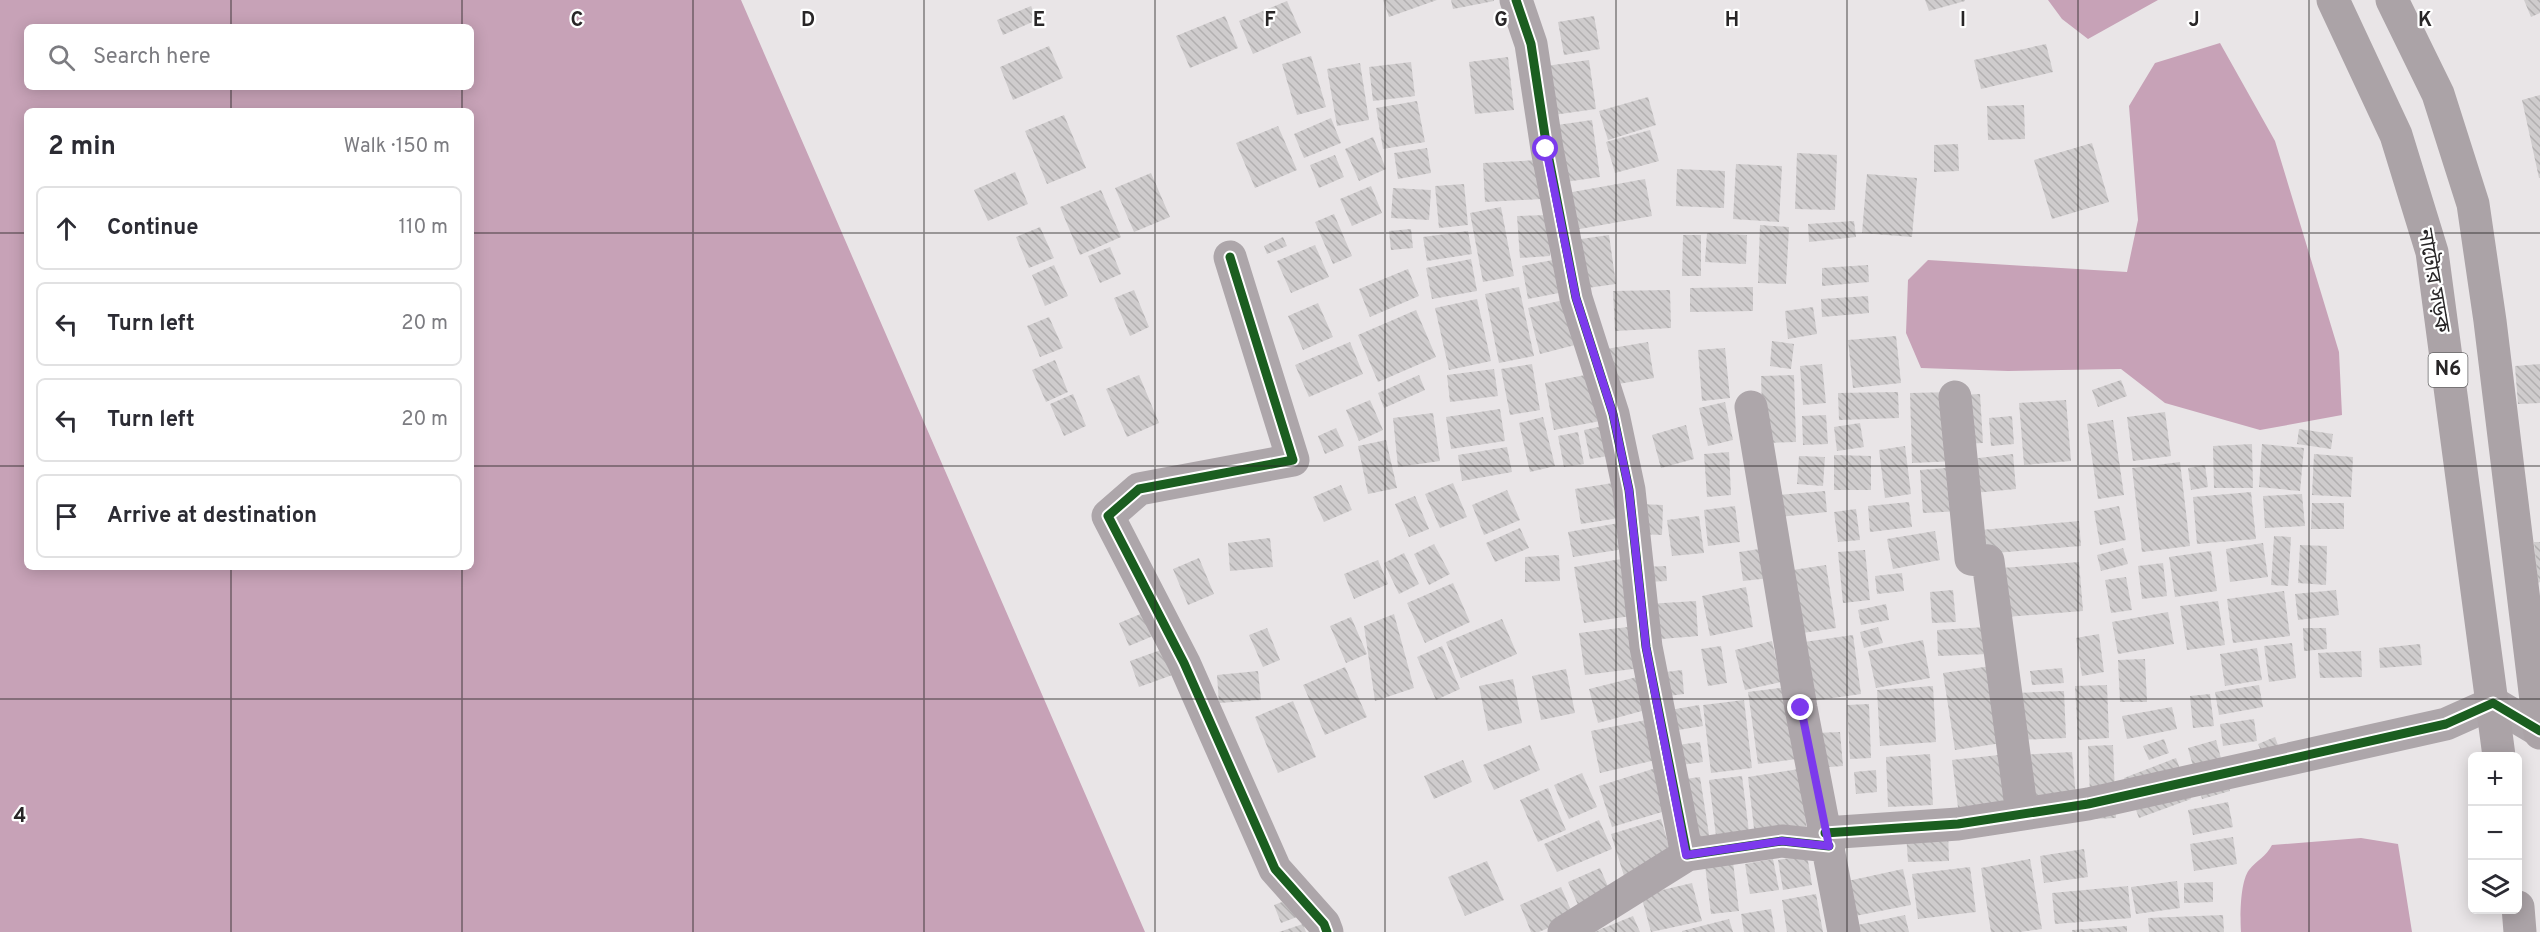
<!DOCTYPE html>
<html lang="en">
<head>
<meta charset="utf-8">
<style>
  :root { --surface:#fff; --page:#f7f7f7; --text:#2b2b33; --muted:#7c7c81; --line:#e1e1e2 }
  body { margin:0; font-family:Overpass,"Noto Sans Bengali",sans-serif; background:var(--page); color:var(--text) }
  .controls { position:absolute; right:18px; bottom:18px; display:grid; overflow:hidden; border-radius:9px; box-shadow:0 3px 15px #0003 }
  .controls button { width:54px; height:54px; display:grid; place-items:center; padding:0; border:0; border-bottom:2px solid var(--line); background:var(--surface); color:var(--text); font:30px sans-serif }
  .stop { position:absolute; width:18px; height:18px; margin:-14px; border:4px solid #7c3aed; border-radius:50%; background:#fff }
  .stop.end { background:#7c3aed; border-color:#fff; box-shadow:0 2px 6px #0008 }
  .list { margin:0; padding:0; list-style:none }
  h2 { display:flex; justify-content:space-between; align-items:center; height:78px; margin:0; padding:0 24px; font-size:26px }
  h2 small { font-size:20px; font-weight:400; color:var(--muted) }
  .list li { display:grid; grid-template-columns:39px 1fr auto; gap:18px; align-items:center; box-sizing:border-box; height:84px; margin:0 12px 12px; padding:0 12px; border:2px solid var(--line); border-radius:9px }
  .list b { display:block; font-size:22px; white-space:nowrap }
  .list em { font-size:20px; font-style:normal; color:var(--muted) }
  .icon { flex:none; width:33px; height:33px; fill:none; stroke:currentColor; stroke-width:2; stroke-linecap:round; stroke-linejoin:round }
  .map { position:relative; flex:none; width:2540px; height:932px; overflow:hidden }
  .search { position:absolute; background:var(--surface); box-shadow:0 3px 15px #0003; left:24px; top:24px; width:450px; height:66px; display:flex; align-items:center; gap:15px; box-sizing:border-box; padding:0 21px; border-radius:9px; color:var(--muted); font-size:22px }
  .panel { position:absolute; background:var(--surface); box-shadow:0 3px 15px #0003; left:24px; top:108px; width:450px; height:462px; border-radius:9px }
  .map>svg:first-child { display:block }
  .water { fill:#c7a2b7; fill-rule:evenodd }
  .building { fill:url(#building-back-hatch) }
  .lines { fill:none; stroke-linecap:round; stroke-linejoin:round }
  .minor { stroke:#ada6aa; stroke-width:33 }
  .highway { stroke:#aba3a7; stroke-width:33 }
  .cycleway-casing { stroke:#fff; stroke-width:13 }
  .cycleway { stroke:#1b5e20; stroke-width:9 }
  .route { stroke:#7c3aed; stroke-width:8 }
  .grid { fill:none; stroke:#282627; stroke-width:1.5; stroke-opacity:0.55 }
  .labels { text-anchor:middle; dominant-baseline:central; stroke-width:4.5; stroke-linejoin:round; paint-order:stroke }
  .shield { fill:#fff; stroke:#686768; stroke-width:1.5 }
  .shield-label { font-size:20px; font-weight:bold; fill:#282627 }
  .street-label { font-size:21px; fill:#282627; stroke:#fff }
  .grid-label { font-size:20px; text-anchor:middle; font-weight:bold; fill:#282627; stroke:#fff; stroke-width:4.5; stroke-linejoin:round; paint-order:stroke }
</style>
</head>
<body>
<div class="map">
<svg width="2540" height="932" viewBox="0 0 2540 932">
  <defs>
    <pattern id="building-back-hatch" width="6" height="6" patternUnits="userSpaceOnUse" patternTransform="scale(1.5)"><rect width="6" height="6" fill="#cfcccd"/><path d="M-1 5l2 2M0 0l6 6M5-1l2 2" fill="none" stroke="#b2afb0"/></pattern>
  </defs>
  <rect width="100%" height="100%" fill="#e9e5e7"/>
  <!-- water -->
  <path class="water" d="M0,0H741L1145,932H0ZM27,27H471V87H27ZM27,111H471V567H27Z
    M2048,0H2158L2088,39L2062,19Z
    M2220,43L2275,141L2339,352L2342,415L2260,430L2165,403L2121,369L2008,371L1921,368L1906,333L1908,280L1928,260L2127,272L2138,220L2129,106L2155,63Z
    M2361,838L2398,844L2412,932H2241C2240,917 2240,882 2249,870C2257,860 2266,857 2272,845Z"/>
  <!-- building -->
  <path class="building" d="M1383,0H1437L1389,17Z
    M1451,0H1494V1L1453,9Z
    M1925,0H1965V1L1929,11Z
    M2524,0H2540V13L2531,17Z
    M1287,1L1301,33L1253,54L1239,21Z
    M1031,6L1037,20L1003,35L997,20Z
    M1225,16L1238,48L1190,68L1176,36Z
    M1594,16L1600,49L1564,55L1558,22Z
    M2046,44L2053,72L1981,89L1974,60Z
    M1049,46L1063,78L1013,100L1000,67Z
    M1311,56L1326,107L1297,115L1282,64Z
    M1508,57L1514,110L1475,114L1469,62Z
    M1589,60L1596,109L1553,115L1546,66Z
    M1411,62L1415,96L1373,101L1369,67Z
    M1360,63L1369,120L1337,126L1327,69Z
    M2540,95V178H2539L2522,100Z
    M1648,97L1656,125L1608,140L1599,111Z
    M1417,101L1425,142L1383,149L1376,108Z
    M2024,105L2025,139L1988,140L1987,106Z
    M1064,115L1086,168L1047,184L1025,131Z
    M1331,118L1341,143L1304,158L1294,134Z
    M1592,120L1600,177L1565,182L1557,125Z
    M1278,126L1297,170L1255,188L1236,143Z
    M1650,130L1659,161L1615,173L1606,142Z
    M1373,137L1386,169L1359,181L1345,149Z
    M2092,143L2109,202L2052,219L2034,160Z
    M1958,144L1959,171L1934,172V145Z
    M1427,148L1431,173L1398,179L1394,153Z
    M1797,153L1837,155L1835,210L1795,209Z
    M1335,155L1344,177L1319,188L1310,165Z
    M1540,160L1542,199L1485,202L1483,163Z
    M1736,164L1782,166L1779,222L1733,219Z
    M1677,169L1725,171L1724,208L1676,206Z
    M1015,172L1028,204L988,221L974,190Z
    M1151,173L1170,217L1134,232L1115,188Z
    M1867,174L1917,178L1912,237L1862,233Z
    M1645,179L1652,216L1574,230L1567,193Z
    M1464,184L1468,225L1439,228L1435,186Z
    M1371,186L1382,213L1352,226L1340,199Z
    M1393,188L1431,190L1429,220L1391,218Z
    M1101,190L1121,237L1080,255L1060,207Z
    M1501,207L1514,276L1483,282L1470,213Z
    M1334,214L1352,256L1333,264L1315,222Z
    M1548,215L1550,256L1520,258L1517,216Z
    M1854,221L1856,237L1809,242L1808,224Z
    M1760,225L1789,227L1786,284L1758,283Z
    M1040,227L1054,258L1029,268L1016,237Z
    M1411,229L1413,248L1391,250L1389,231Z
    M1468,231L1472,254L1427,261L1423,237Z
    M1707,233L1747,235L1746,264L1705,262Z
    M1609,235L1616,284L1580,289L1574,240Z
    M1683,235H1701V276H1682Z
    M1283,237L1287,246L1267,254L1264,246Z
    M1315,245L1329,277L1291,293L1277,261Z
    M1110,247L1121,274L1100,283L1088,256Z
    M1471,259L1477,291L1432,299L1426,268Z
    M1558,259L1564,292L1528,299L1522,266Z
    M1054,265L1068,296L1045,306L1032,275Z
    M1868,265L1869,282L1822,286V268Z
    M1408,269L1419,296L1370,317L1359,289Z
    M1519,287L1534,356L1499,363L1485,294Z
    M1753,287V311L1690,312V288Z
    M1134,290L1149,327L1130,336L1114,298Z
    M1670,290L1671,328L1615,331L1613,291Z
    M1868,296L1869,313L1822,317L1821,299Z
    M1477,299L1491,361L1449,370L1435,308Z
    M1568,299L1579,344L1540,354L1528,308Z
    M1318,303L1333,337L1303,350L1288,316Z
    M1813,307L1817,334L1788,339L1785,311Z
    M1416,310L1436,357L1378,382L1358,335Z
    M1049,317L1063,348L1040,357L1027,326Z
    M1896,336L1901,383L1853,388L1848,340Z
    M1772,341L1794,344L1791,369L1770,366Z
    M1350,342L1363,374L1309,397L1295,365Z
    M1648,342L1654,378L1612,385L1606,349Z
    M1725,348L1730,398L1702,401L1698,350Z
    M1055,360L1068,392L1046,402L1032,370Z
    M1532,364L1540,410L1510,415L1501,369Z
    M1822,364L1826,403L1803,405L1800,366Z
    M2540,364V403L2518,404L2515,366Z
    M1494,369L1498,396L1450,402L1447,375Z
    M1590,374L1600,421L1554,430L1545,383Z
    M1139,375L1159,423L1127,437L1106,389Z
    M1419,375L1425,390L1384,408L1378,393Z
    M1794,375L1796,442L1763,443L1761,376Z
    M2121,380L2127,396L2098,407L2092,390Z
    M1898,392L1899,418L1839,420L1838,393Z
    M1953,392L1956,461L1912,463L1910,393Z
    M1073,394L1086,426L1064,436L1050,404Z
    M1980,394L1983,443L1963,444L1960,395Z
    M1370,400L1383,430L1359,441L1346,410Z
    M2066,400L2071,461L2024,465L2019,403Z
    M1725,402L1733,440L1708,446L1699,408Z
    M1500,409L1505,441L1451,449L1446,417Z
    M2165,412L2171,456L2133,461L2127,417Z
    M1433,413L1440,461L1398,467L1393,418Z
    M1826,415L1828,444L1803,445L1802,416Z
    M2012,416L2014,444L1991,446L1989,418Z
    M1543,417L1555,466L1530,472L1519,423Z
    M2113,420L2124,495L2098,499L2087,424Z
    M1860,423L1864,447L1837,451L1834,427Z
    M1608,425L1614,455L1590,459L1584,430Z
    M1686,425L1694,459L1661,468L1652,435Z
    M1336,428L1344,446L1325,454L1318,436Z
    M2299,429L2333,434L2331,449L2297,444Z
    M1578,432L1584,464L1564,467L1558,436Z
    M1386,440L1397,488L1368,494L1358,446Z
    M2252,444L2253,488H2214L2213,446Z
    M2262,444L2304,448L2300,491L2259,487Z
    M1905,446L1911,494L1885,498L1879,450Z
    M1507,447L1512,472L1462,481L1458,455Z
    M1729,452L1731,495L1707,497L1704,454Z
    M2013,454L2016,489L1974,493L1970,459Z
    M2314,454L2353,457L2351,497L2312,495Z
    M1834,455L1871,456V490H1834Z
    M1799,456L1825,457L1823,486L1797,484Z
    M2180,462L2190,546L2142,552L2132,468Z
    M2205,465L2208,487L2191,490L2188,468Z
    M1959,467L1962,511L1923,513L1920,470Z
    M1619,482L1625,517L1581,524L1575,489Z
    M1453,483L1467,517L1440,528L1425,494Z
    M1341,485L1352,510L1324,522L1313,497Z
    M1507,490L1520,520L1484,535L1472,505Z
    M1825,491L1827,512L1779,517L1777,495Z
    M2251,492L2256,539L2197,544L2193,497Z
    M2302,494L2305,526L2265,528L2263,496Z
    M1415,496L1429,529L1409,537L1395,504Z
    M1909,502L1912,527L1870,532L1868,506Z
    M2312,503H2344V529H2311Z
    M1640,504L1663,505L1662,535L1639,534Z
    M1735,506L1740,542L1708,546L1704,510Z
    M2119,506L2126,540L2100,545L2094,511Z
    M1856,509L1860,540L1838,542L1834,512Z
    M1699,516L1704,553L1672,556L1667,520Z
    M2079,521L2081,546L1983,554L1981,530Z
    M1619,523L1624,549L1573,557L1568,532Z
    M1520,528L1529,548L1495,562L1486,543Z
    M1935,531L1940,560L1893,569L1887,539Z
    M2274,536L2291,537L2288,586L2271,585Z
    M1270,538L1273,567L1230,571L1228,543Z
    M2534,542H2540V582L2538,583Z
    M2263,543L2268,577L2230,582L2226,549Z
    M1434,544L1450,574L1429,585L1414,554Z
    M2300,545L2327,546L2326,585L2298,583Z
    M1766,548L1770,578L1743,581L1739,552Z
    M2123,548L2128,564L2101,571L2097,555Z
    M1865,550L1870,600L1843,603L1838,552Z
    M2211,551L2217,591L2175,597L2169,557Z
    M1404,553L1419,584L1399,594L1384,563Z
    M1559,555L1560,581L1525,582V557Z
    M1199,558L1214,594L1188,605L1173,569Z
    M1627,558L1637,615L1584,623L1574,567Z
    M1378,560L1388,584L1354,599L1344,574Z
    M2079,562L2083,611L2006,617L2002,568Z
    M2163,563L2167,596L2142,599L2138,566Z
    M1826,565L1836,628L1796,634L1786,571Z
    M1666,566L1667,581L1646,582L1645,567Z
    M1902,573L1904,591L1877,594L1875,576Z
    M2126,577L2132,610L2111,613L2105,580Z
    M1453,583L1470,622L1425,643L1407,603Z
    M1746,587L1753,627L1710,636L1702,596Z
    M1953,590L1956,622L1932,623L1930,592Z
    M2336,590L2339,615L2298,620L2295,594Z
    M2284,591L2290,636L2233,643L2227,599Z
    M1696,601L1698,636L1649,640L1647,604Z
    M2218,601L2225,645L2187,650L2180,606Z
    M1886,604L1889,620L1861,625L1858,610Z
    M2168,612L2174,644L2118,654L2112,622Z
    M1143,613L1153,636L1129,646L1119,623Z
    M1394,614L1414,688L1375,701L1364,626Z
    M1351,617L1367,654L1346,663L1330,626Z
    M1502,619L1517,654L1461,678L1446,642Z
    M1636,626L1641,668L1585,675L1579,633Z
    M1878,627L1883,643L1864,648L1860,632Z
    M1986,627L1988,654L1938,656L1937,630Z
    M1267,628L1280,660L1263,667L1249,635Z
    M2303,628H2326L2327,649L2304,651Z
    M2099,634L2104,672L2082,676L2076,638Z
    M1853,635L1861,694L1805,702L1797,643Z
    M1923,640L1930,678L1876,688L1868,651Z
    M1772,641L1781,682L1745,690L1735,650Z
    M2292,643L2296,678L2269,682L2264,646Z
    M2420,644L2422,665L2380,668L2379,648Z
    M1442,646L1460,689L1436,700L1417,657Z
    M1721,646L1727,683L1708,686L1701,649Z
    M1169,647L1178,673L1139,687L1130,661Z
    M2257,648L2262,680L2225,686L2220,654Z
    M2361,651L2362,677L2320,678L2318,653Z
    M2145,659L2147,702H2120L2118,660Z
    M1991,666L2002,743L1955,750L1943,673Z
    M1345,667L1367,717L1325,735L1303,685Z
    M2062,668L2064,683L2032,685L2030,671Z
    M1566,669L1575,713L1541,720L1532,676Z
    M1682,670L1684,694L1660,697L1658,673Z
    M1258,671L1261,700L1219,703L1217,675Z
    M1641,676L1649,709L1598,723L1589,689Z
    M1513,679L1522,723L1488,731L1479,686Z
    M2107,685L2109,738L2078,740L2075,686Z
    M2259,685L2263,707L2219,715L2215,692Z
    M1933,686L1936,742L1880,746L1877,690Z
    M1787,687L1797,759L1758,764L1748,692Z
    M2064,691L2066,738L2019,740L2017,693Z
    M2210,694L2214,726L2193,728L2190,696Z
    M1744,700L1752,768L1711,773L1703,705Z
    M1293,701L1316,757L1278,773L1255,717Z
    M1869,704L1871,758L1850,759L1847,705Z
    M1699,705L1703,726L1672,731L1670,710Z
    M2172,707L2177,729L2127,739L2122,716Z
    M1651,719L1660,759L1600,773L1591,731Z
    M2254,719L2257,741L2223,746L2220,724Z
    M1840,732L1843,766L1817,768L1815,733Z
    M2275,737L2279,748L2263,755L2258,744Z
    M2164,739L2169,753L2149,760L2143,746Z
    M2216,740L2230,791L2202,799L2188,748Z
    M1700,742L1703,762L1674,766L1670,746Z
    M1530,745L1540,770L1494,790L1483,765Z
    M2113,745L2116,818L2091,819L2088,746Z
    M2072,752L2078,820L2024,824L2019,755Z
    M1930,754L1933,805L1888,807L1886,757Z
    M2008,754L2018,831L1962,839L1952,760Z
    M2176,758L2191,799L2139,818L2124,778Z
    M1463,760L1472,782L1434,799L1424,776Z
    M1659,767L1672,809L1612,827L1599,786Z
    M1799,769L1807,831L1755,837L1748,777Z
    M1876,770L1877,792L1856,794L1854,772Z
    M1582,773L1597,807L1569,819L1554,785Z
    M1742,776L1750,840L1717,844L1709,780Z
    M1700,777L1710,841L1694,843L1685,779Z
    M1548,788L1566,830L1538,842L1520,800Z
    M2228,802L2233,827L2193,835L2188,810Z
    M1661,819L1678,877L1629,892L1611,834Z
    M1599,820L1612,849L1557,872L1544,844Z
    M1948,831L1949,861L1908,862L1906,833Z
    M2233,837L2237,864L2194,871L2190,844Z
    M2084,849L2088,877L2044,883L2040,856Z
    M1732,854L1739,911L1711,914L1704,857Z
    M1807,855L1812,885L1783,890L1778,860Z
    M1773,859L1779,890L1750,894L1745,864Z
    M2030,859L2042,929L2020,932H1991L1981,868Z
    M1487,861L1504,900L1465,916L1448,877Z
    M1970,867L1976,912L1918,919L1912,874Z
    M1600,868L1613,898L1581,912L1568,882Z
    M1903,869L1911,905L1850,917L1843,882Z
    M2177,881L2180,908L2136,914L2131,887Z
    M2213,882V902L2184,903V883Z
    M1692,883L1702,921L1651,932L1641,895Z
    M2128,886L2131,918L2055,924L2052,893Z
    M1561,887L1574,917L1539,932H1531L1520,905Z
    M1816,894L1823,932H1787L1782,900Z
    M1290,899L1297,917L1281,923L1274,905Z
    M1771,909L1775,932H1744L1741,914Z
    M1905,915L1909,932H1849L1848,927Z
    M2223,915L2224,932H2149L2148,918Z
    M1633,916L1640,932H1594Z
    M1729,919L1733,932H1682V931Z
    M1303,924L1306,932H1279Z
    M2127,926V932H2072V930Z"/>
  <g class="lines">
    <!-- minor -->
    <path class="minor" d="M1516,0L1531,44L1547,149L1576,298L1613,414L1629,490L1646,647L1687,855L1782,841L1829,846
      M1230,257L1293,460L1139,489L1108,516L1184,663L1275,869L1324,924L1327,932
      M1955,397L1971,559L1988,561L2022,814
      M1751,407L1801,708L1844,932
      M1825,833L1958,824L2088,804L2446,724L2493,703L2540,731
      M1564,932L1687,855"/>
    <!-- highway -->
    <path class="highway" d="M2333,0L2396,135L2432,252L2499,756
      M2392,0L2438,94L2473,204L2490,321L2540,733
      M2518,907L2520,932"/>
    <defs>
      <path id="cycleway" d="M1516,0L1531,44L1547,149L1576,298L1613,414L1629,490L1646,647L1687,855L1782,841L1829,846
        M1230,257L1293,460L1139,489L1108,516L1184,663L1275,869L1324,924L1327,932
        M1825,833L1958,824L2088,804L2446,724L2493,703L2540,731"/>
    </defs>
    <!-- cycleway casing -->
    <use href="#cycleway" class="cycleway-casing"/>
    <!-- cycleway -->
    <use href="#cycleway" class="cycleway"/>
  </g>
  <g class="lines">
    <!-- route -->
    <path class="route" d="M1546,149L1576,298L1613,414L1629,490L1646,647L1686,855L1782,841L1829,846L1801,708"/>
  </g>
  <!-- grid -->
  <path class="grid" d="M231,0V27M462,0V27M693,0V932M924,0V932M1155,0V932M1385,0V932M1616,0V932M1847,0V932M2078,0V932M2309,0V932M231,87V111M462,87V111M0,233H27M471,233H2540M0,466H27M471,466H2540M231,567V932M462,567V932M0,699H2540"/>
  <g class="labels">
    <!-- shield labels -->
    <rect class="shield" x="2428.5" y="353" width="39" height="34" rx="4.5"/>
    <g class="shield-label">
      <text x="2448" y="370">N6</text>
    </g>
    <!-- street labels -->
    <g class="street-label">
      <text transform="translate(2433 281) rotate(80)">নাটোর সড়ক</text>
    </g>
  </g>
  <g class="grid-label">
    <text x="577" y="26">C</text>
    <text x="808" y="26">D</text>
    <text x="1039" y="26">E</text>
    <text x="1270" y="26">F</text>
    <text x="1501" y="26">G</text>
    <text x="1732" y="26">H</text>
    <text x="1963" y="26">I</text>
    <text x="2194" y="26">J</text>
    <text x="2425" y="26">K</text>
    <text x="20" y="822">4</text>
  </g>
</svg>
<div class="controls">
<button>+</button>
<button>−</button>
<button><svg class="icon" aria-label="layers" viewBox="0 0 24 24"><path d="M12 4l9 5-9 5-9-5zM3 14l9 5 9-5"/></svg></button>
</div>
<div class="stop" style="left:1546px;top:149px"></div>
<div class="stop end" style="left:1801px;top:708px"></div>
<div class="search"><svg class="icon" aria-label="search" viewBox="0 0 24 24"><circle cx="10" cy="10" r="6"/><path d="M15 15l6 6"/></svg>Search here</div>
<section class="panel">
<h2>2 min<small>Walk · 150 m</small></h2>
<ul class="list">
<li><svg class="icon" aria-label="ahead" viewBox="0 0 24 24"><path d="M12 20V5M6 11l6-6 6 6"/></svg><div><b>Continue</b></div><em>110 m</em></li>
<li><svg class="icon" aria-label="left" viewBox="0 0 24 24"><path d="M17 20v-9H6M10 6l-5 5 5 5"/></svg><div><b>Turn left</b></div><em>20 m</em></li>
<li><svg class="icon" aria-label="left" viewBox="0 0 24 24"><path d="M17 20v-9H6M10 6l-5 5 5 5"/></svg><div><b>Turn left</b></div><em>20 m</em></li>
<li><svg class="icon" aria-label="arrive" viewBox="0 0 24 24"><path d="M6 21V4h12l-3 4 3 4H6"/></svg><div><b>Arrive at destination</b></div></li>
</ul>
</section>
</div>
</body>
</html>
